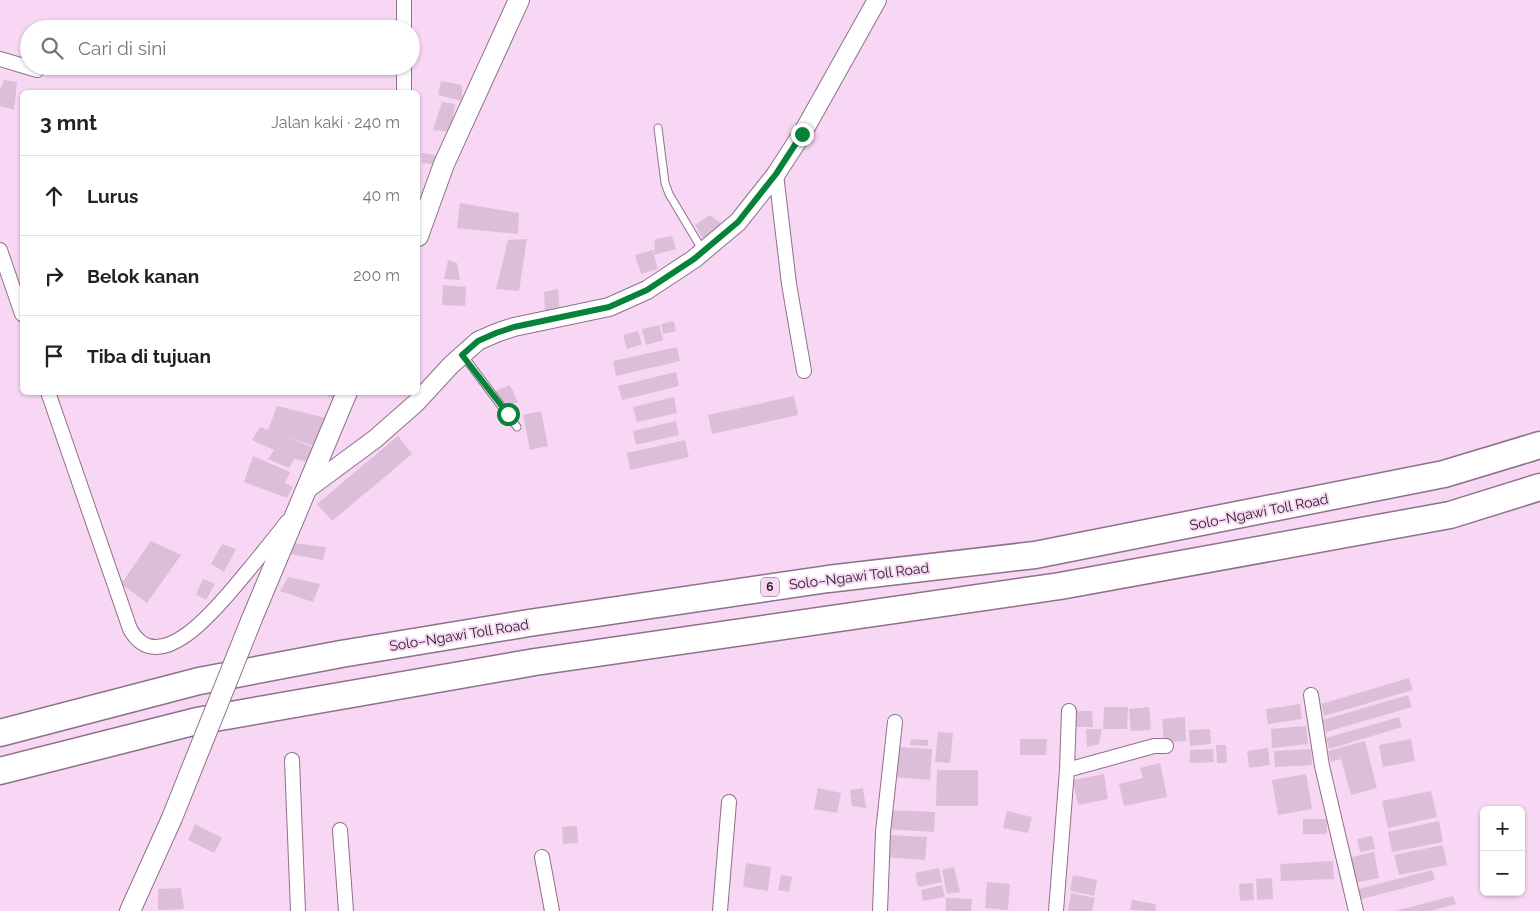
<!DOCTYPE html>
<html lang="id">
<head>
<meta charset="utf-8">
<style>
  :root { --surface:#fff; --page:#f2f2f2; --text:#222; --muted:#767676; --line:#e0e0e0 }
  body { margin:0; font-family:Raleway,sans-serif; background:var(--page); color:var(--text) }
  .controls { position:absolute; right:15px; bottom:15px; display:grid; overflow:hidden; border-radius:8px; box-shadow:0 1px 4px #0004 }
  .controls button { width:45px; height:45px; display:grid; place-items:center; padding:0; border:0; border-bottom:1px solid var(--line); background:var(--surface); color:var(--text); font:25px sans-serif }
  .stop { position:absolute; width:15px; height:15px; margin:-11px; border:4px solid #07823b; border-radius:50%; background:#fff }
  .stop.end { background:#07823b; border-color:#fff; box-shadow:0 1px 5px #0008 }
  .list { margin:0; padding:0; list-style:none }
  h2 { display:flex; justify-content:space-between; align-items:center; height:65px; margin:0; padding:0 20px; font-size:21px }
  h2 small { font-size:16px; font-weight:400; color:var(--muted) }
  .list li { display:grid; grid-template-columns:32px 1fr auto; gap:15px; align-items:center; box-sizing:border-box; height:80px; padding:0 20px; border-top:1px solid var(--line) }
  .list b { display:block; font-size:19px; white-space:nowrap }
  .list em { font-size:16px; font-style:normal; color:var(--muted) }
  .icon { flex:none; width:28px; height:28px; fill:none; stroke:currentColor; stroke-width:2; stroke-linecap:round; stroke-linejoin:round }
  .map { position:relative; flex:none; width:1540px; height:911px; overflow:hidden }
  .search { position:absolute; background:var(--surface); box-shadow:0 1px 4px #0004; left:20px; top:20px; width:400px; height:55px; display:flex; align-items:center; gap:12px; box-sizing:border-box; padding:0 18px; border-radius:28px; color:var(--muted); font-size:19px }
  .panel { position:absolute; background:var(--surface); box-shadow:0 1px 4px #0004; left:20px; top:90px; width:400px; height:305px; border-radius:8px }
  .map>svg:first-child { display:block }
  .building { fill:#ddbed9 }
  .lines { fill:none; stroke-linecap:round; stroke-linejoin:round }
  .service-casing { stroke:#8d718a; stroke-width:9 }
  .minor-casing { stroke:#8d718a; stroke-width:16 }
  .tertiary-casing { stroke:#8d718a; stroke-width:20 }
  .secondary-casing { stroke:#8d718a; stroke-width:22 }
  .motorway-casing { stroke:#8d718a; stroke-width:29 }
  .service { stroke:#fff; stroke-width:7 }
  .minor { stroke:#fff; stroke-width:14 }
  .tertiary { stroke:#fff; stroke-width:18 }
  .secondary { stroke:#fff; stroke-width:20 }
  .motorway { stroke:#fff; stroke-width:26 }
  .secondary-bridge-casing { stroke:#8d718a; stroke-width:22; stroke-linecap:butt }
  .secondary-bridge { stroke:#fff; stroke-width:20 }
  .route { stroke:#07823b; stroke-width:6 }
  .labels { text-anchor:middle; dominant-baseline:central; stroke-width:4; stroke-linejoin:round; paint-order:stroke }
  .shield { fill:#f7d7f3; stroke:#655464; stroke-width:1 }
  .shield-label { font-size:12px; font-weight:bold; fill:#271c26 }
  .street-label { font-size:14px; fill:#271c26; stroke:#f7d7f3 }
</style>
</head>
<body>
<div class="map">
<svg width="1540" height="911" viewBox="0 0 1540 911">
  <rect width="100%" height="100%" fill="#f7d7f3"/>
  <!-- building -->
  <path class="building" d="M4,80L17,82L14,110L0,106V90Z
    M441,81L462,85V101L438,95Z
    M442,102L455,104L451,132L433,130Z
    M422,153L442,156L438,165L422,163Z
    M460,203L519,213L518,234L457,228Z
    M710,215L722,224L703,239L695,225Z
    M672,236L676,249L654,255L658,269L641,274L635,255L653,250L654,255L655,239Z
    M527,239L519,291L496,289L508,240Z
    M448,260L457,263L460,280L444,279Z
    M443,285L466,287L465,306L442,305Z
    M558,289L560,311L545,315L544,292Z
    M674,321L676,331L663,334L661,324Z
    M659,325L663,340L646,345L642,329Z
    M638,331L642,344L627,349L623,335Z
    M677,347L680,361L616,376L613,361Z
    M676,372L679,386L622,400L618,386Z
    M510,385L518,402L503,408L495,391Z
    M320,392H339L336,400Z
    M794,396L798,415L712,434L708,415Z
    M674,397L677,413L637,422L633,407Z
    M277,406L326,418L313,446L285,436L314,448L309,462L294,459L289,468L268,459L274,450L252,440L260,427L268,430Z
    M541,411L548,446L530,450L523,415Z
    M676,421L679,435L636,445L633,431Z
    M398,436L412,454L332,521L317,504Z
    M685,440L689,457L630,470L627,453Z
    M253,456L290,472L285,483L293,487L287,498L244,482Z
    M151,541L181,555L147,603L121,584Z
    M293,543L326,547L323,560L290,554Z
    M222,544L236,549L224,572L211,564Z
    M288,577L320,584L313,602L280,591Z
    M203,579L215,584L206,600L196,594Z
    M1409,678L1413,690L1324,716L1321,704Z
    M1408,695L1412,707L1326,732L1323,720Z
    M1300,704L1302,719L1268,724L1266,709Z
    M1104,707H1128L1127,729H1103Z
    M1149,707L1151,730L1131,731L1129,709Z
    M1072,711H1092L1093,727H1072Z
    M1185,717L1186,741L1164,743L1162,719Z
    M1399,717L1402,727L1329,749L1326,738Z
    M1306,726L1308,744L1272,748L1271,729Z
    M1086,729H1102L1099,744L1087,747Z
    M1210,729L1211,744L1190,746L1189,730Z
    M938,732L953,733L950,763L935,762Z
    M911,739L928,740V746L910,745Z
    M1020,739H1047L1046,755H1020Z
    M1411,739L1415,761L1383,767L1379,745Z
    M1365,741L1377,788L1351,795L1341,759L1331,762L1328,751Z
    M1216,745H1226L1227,763H1217Z
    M897,747L932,749L930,780L895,777Z
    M1268,748L1270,765L1249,768L1247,751Z
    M1213,749L1214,762L1190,763V750Z
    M1311,749L1312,765L1275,767L1274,751Z
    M1160,763L1167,797L1124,806L1119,784L1143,778L1140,768Z
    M937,770H978V806H936Z
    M1104,774L1108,799L1078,805L1073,780Z
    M1306,774L1312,809L1278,815L1272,780Z
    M818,788L841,793L837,813L814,809Z
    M863,788L866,808L852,806L850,790Z
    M1431,791L1437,817L1388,828L1382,801Z
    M887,810L935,812L934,832L886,829Z
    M1007,811L1032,817L1028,833L1003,828Z
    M1303,819H1327V834H1303Z
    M1439,821L1443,842L1392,852L1388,832Z
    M195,824L222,838L214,853L188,840Z
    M577,826L578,843L563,844L562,827Z
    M888,835L927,837L925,860L886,857Z
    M1372,836L1375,849L1360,852L1357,839Z
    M1443,845L1447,865L1399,875L1394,855Z
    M1374,852L1379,878L1354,883L1348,858Z
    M1333,861L1334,879L1281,881L1280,864Z
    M746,863L771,867L768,891L743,887Z
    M954,867L960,892L947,894L942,870Z
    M939,868L942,882L918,887L915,873Z
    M1432,870L1435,880L1358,900L1355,890Z
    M781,875L792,877L789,892L778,890Z
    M1073,875L1097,880L1094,896L1070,891Z
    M1272,878L1273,899L1257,900L1256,879Z
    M987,882L1010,884L1008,910L985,908Z
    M1253,883L1254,900L1240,901L1239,884Z
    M942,885L945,897L923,901L921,890Z
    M181,888L184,909L158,910V889Z
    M1071,893L1095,898L1092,911H1068Z
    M1453,896L1456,904L1429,911H1395Z
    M946,898L972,899L971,911H946Z
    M1132,900L1156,904L1155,911L1130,910Z"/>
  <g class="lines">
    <defs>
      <path id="service" d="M658,128L665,183L669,194L703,251
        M463,355L517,427"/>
      <path id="minor" d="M404,0V29
        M0,59L37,70
        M404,66V92
        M776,174L789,284L804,371
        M0,250L22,314
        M48,392L130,629C160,684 225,598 246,573C260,556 274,539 287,522
        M1311,695L1322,766L1356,911
        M292,760L298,911
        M1067,770L1154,746H1166
        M340,830L346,911
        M542,857L552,911
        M720,911L729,802
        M880,911L883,832L895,722
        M1056,911L1067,770L1069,711"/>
      <path id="tertiary" d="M306,490L375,439L416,403L451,365L478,341L496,333L514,327L609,307L647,290L694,259L738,222L776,174L802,134L877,0"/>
      <path id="secondary" d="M418,236L444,164L519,0
        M251,621L347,392
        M130,911L172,818L188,778"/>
      <path id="motorway" d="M0,733L199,681L341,654L529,623L828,579L1035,555L1444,474L1540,445
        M0,771L197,721L535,662L1060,586L1450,515L1540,487"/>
    </defs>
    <!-- service casing -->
    <use href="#service" class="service-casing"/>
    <!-- minor casing -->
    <use href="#minor" class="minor-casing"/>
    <!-- tertiary casing -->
    <use href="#tertiary" class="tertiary-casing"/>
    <!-- secondary casing -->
    <use href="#secondary" class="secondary-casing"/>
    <!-- motorway casing -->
    <use href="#motorway" class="motorway-casing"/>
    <!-- service -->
    <use href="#service" class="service"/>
    <!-- minor -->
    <use href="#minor" class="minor"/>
    <!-- tertiary -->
    <use href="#tertiary" class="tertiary"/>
    <!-- secondary -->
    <use href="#secondary" class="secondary"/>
    <!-- motorway -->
    <use href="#motorway" class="motorway"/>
    <defs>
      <path id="secondary-bridge" d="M188,778L251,621"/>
    </defs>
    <!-- secondary-bridge casing -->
    <use href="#secondary-bridge" class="secondary-bridge-casing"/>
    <!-- secondary-bridge -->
    <use href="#secondary-bridge" class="secondary-bridge"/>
  </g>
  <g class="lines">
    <!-- route -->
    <path class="route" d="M508,414L462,355L478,341L496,333L514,327L609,307L647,290L694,259L738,222L776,174L802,134"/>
  </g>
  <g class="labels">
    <!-- shield labels -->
    <rect class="shield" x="761" y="577.5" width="18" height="19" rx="4"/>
    <g class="shield-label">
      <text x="770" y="587">6</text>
    </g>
    <!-- street labels -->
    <g class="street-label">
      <text transform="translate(1259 512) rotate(-11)">Solo–Ngawi Toll Road</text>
      <text transform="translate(859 576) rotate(-7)">Solo–Ngawi Toll Road</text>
      <text transform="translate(459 635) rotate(-9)">Solo–Ngawi Toll Road</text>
    </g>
  </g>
</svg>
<div class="controls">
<button>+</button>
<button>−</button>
</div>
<div class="stop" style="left:508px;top:414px"></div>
<div class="stop end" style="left:802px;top:134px"></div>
<div class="search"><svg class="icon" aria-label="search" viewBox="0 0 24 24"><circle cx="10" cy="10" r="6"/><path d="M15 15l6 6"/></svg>Cari di sini</div>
<section class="panel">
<h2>3 mnt<small>Jalan kaki · 240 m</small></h2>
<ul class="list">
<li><svg class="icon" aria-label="ahead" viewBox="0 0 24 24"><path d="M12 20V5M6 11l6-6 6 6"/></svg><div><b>Lurus</b></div><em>40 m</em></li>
<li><svg class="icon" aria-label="right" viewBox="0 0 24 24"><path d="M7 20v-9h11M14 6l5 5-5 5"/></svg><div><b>Belok kanan</b></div><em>200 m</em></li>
<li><svg class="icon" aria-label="arrive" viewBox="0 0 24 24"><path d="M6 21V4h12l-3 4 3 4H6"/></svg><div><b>Tiba di tujuan</b></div></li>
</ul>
</section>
</div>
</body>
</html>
